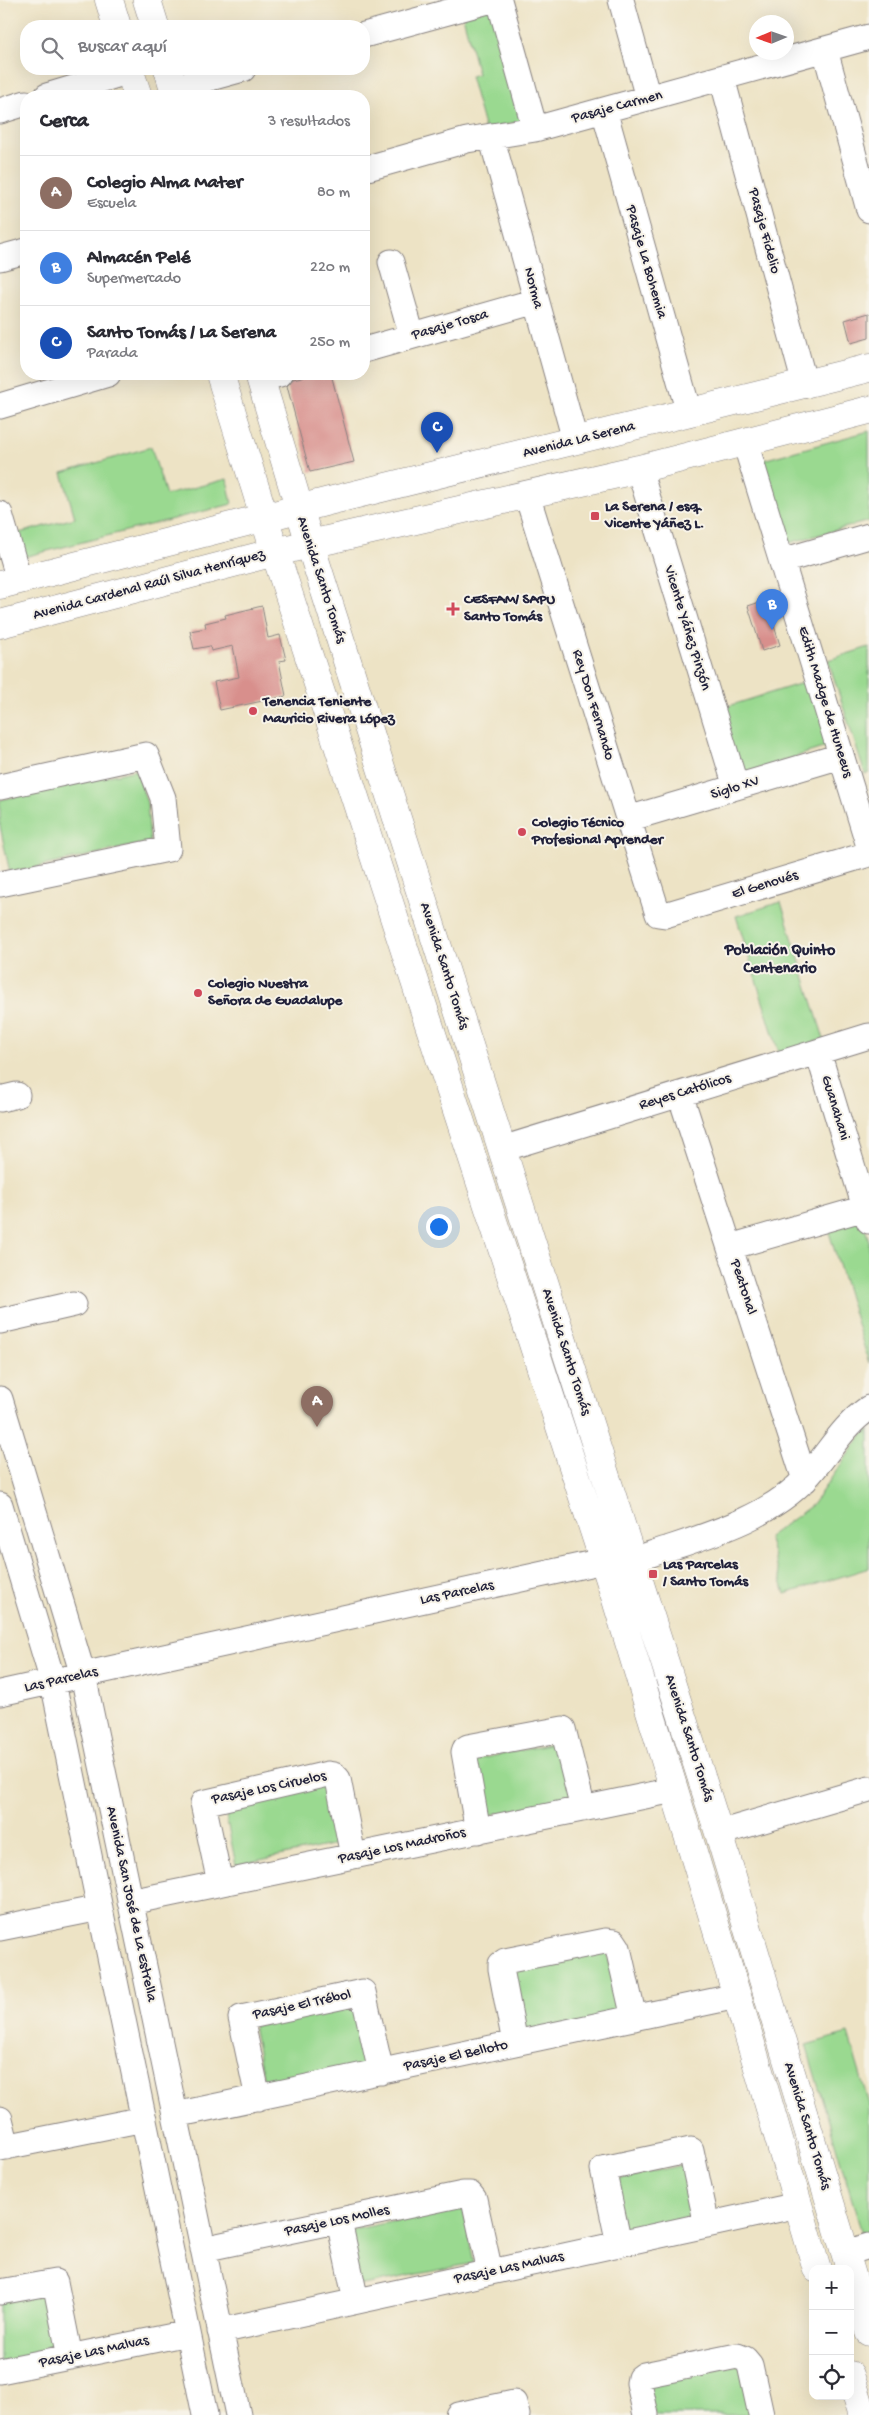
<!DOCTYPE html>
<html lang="es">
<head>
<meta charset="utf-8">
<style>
  :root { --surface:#fff; --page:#f7f7f7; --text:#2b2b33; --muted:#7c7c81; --line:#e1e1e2; --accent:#b45309 }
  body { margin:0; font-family:"Gochi Hand",sans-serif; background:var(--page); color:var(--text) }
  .controls { position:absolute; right:15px; bottom:15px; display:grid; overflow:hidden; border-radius:10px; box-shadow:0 5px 20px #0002 }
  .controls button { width:45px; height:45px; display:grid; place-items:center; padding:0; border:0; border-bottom:1px solid var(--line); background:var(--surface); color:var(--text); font:25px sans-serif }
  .compass { position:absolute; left:749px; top:15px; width:45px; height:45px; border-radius:50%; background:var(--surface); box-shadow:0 5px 20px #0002; rotate:268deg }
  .you { position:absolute; left:438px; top:1226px; width:18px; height:18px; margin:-12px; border:4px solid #fff; border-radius:50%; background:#1a73e8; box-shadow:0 0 0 8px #1a73e833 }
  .badge { display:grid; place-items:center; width:32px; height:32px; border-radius:50%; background:var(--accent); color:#fff; font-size:16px; font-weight:700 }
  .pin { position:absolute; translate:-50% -41px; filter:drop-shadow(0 1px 2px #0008) }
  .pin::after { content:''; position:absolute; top:26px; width:18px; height:15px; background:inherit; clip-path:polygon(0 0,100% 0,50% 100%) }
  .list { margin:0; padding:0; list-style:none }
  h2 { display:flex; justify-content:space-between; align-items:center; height:65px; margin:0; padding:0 20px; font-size:21px }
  h2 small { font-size:16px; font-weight:400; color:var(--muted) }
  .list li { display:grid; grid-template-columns:32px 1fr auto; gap:15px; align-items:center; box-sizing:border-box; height:75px; padding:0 20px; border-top:1px solid var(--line) }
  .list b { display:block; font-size:19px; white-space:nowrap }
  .list p { margin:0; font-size:16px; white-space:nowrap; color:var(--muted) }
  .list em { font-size:16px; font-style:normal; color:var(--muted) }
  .icon { flex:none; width:28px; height:28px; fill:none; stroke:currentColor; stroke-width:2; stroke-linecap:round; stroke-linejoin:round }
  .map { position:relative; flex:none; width:869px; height:2415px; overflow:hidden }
  .search { position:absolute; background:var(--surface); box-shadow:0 5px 20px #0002; left:20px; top:20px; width:350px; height:55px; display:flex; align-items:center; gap:12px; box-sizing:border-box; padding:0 18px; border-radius:20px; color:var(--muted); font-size:19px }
  .panel { position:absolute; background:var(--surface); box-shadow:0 5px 20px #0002; left:20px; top:90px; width:350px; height:290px; border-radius:20px }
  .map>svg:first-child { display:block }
  .green { fill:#9ad990; stroke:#5e7e66 }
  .building { fill:#d88f8c }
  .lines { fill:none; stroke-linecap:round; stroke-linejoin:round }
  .minor-casing { stroke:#888280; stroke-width:27 }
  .major-casing { stroke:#888280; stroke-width:29 }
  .minor { stroke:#fff; stroke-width:25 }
  .major { stroke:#fff; stroke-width:28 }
  .poi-dot { fill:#d1495b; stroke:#f7f3e8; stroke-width:2 }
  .labels { text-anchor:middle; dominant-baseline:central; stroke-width:4; stroke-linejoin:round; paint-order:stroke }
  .street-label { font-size:15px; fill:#22223b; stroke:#f7f3e8 }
  .poi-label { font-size:15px; font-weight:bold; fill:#22223b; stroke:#f7f3e8; text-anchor:start }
  .neighbourhood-label { font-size:16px; font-weight:bold; fill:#22223b; stroke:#f7f3e8 }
</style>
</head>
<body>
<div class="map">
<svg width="869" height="2415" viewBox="0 0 869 2415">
  <rect width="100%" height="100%" fill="#f7f3e8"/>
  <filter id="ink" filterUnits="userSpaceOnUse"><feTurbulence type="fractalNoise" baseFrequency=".02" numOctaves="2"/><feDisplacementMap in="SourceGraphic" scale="10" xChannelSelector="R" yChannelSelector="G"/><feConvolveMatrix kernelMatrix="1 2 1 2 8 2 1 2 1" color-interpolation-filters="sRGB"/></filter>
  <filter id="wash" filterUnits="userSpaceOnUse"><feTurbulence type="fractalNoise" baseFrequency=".0096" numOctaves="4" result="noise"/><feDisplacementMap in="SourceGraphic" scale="20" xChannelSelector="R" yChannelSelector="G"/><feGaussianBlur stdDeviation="1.12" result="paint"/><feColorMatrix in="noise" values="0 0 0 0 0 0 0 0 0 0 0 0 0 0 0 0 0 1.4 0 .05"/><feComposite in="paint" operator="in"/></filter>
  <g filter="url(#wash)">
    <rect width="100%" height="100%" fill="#ede3c5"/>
    <!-- green -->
    <path class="green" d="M495,7L525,120L485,130L470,76L478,74L463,16Z
      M869,431V521L789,543L763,460Z
      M151,447L166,495L227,479L232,504L24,557L19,533L75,518L62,473Z
      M869,647V773L865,774L828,660Z
      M812,680L832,745L739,775L719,709Z
      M136,770L147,803L150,842L10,873L0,826V800Z
      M781,902L824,1039L779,1053L736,916Z
      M862,1219L869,1241V1363L828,1229Z
      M869,1430V1568L785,1594L768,1537L812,1505L862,1435Z
      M562,1742L573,1797L485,1816L474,1760Z
      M329,1784L341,1843L236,1865L224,1806Z
      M606,1947L621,2017L524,2037L510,1967Z
      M357,2005L371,2071L266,2092L253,2026Z
      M848,2033L869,2104V2235L863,2237L806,2045Z
      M682,2165L693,2216L623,2231L612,2181Z
      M463,2207L474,2263L358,2286L347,2231Z
      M46,2290L60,2357L0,2369V2300Z
      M740,2364L751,2415H654L647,2383Z"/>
    <g id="blocks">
      <!-- building -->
      <path class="building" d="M869,313V338L851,343L845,320Z
        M314,374H331L354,462L310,472L287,386L293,379Z
        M766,600L780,645L762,651L748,606Z
        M262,606L268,638L280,635L286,660L279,661L286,696L220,710L214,682L239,677L233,646L211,651L210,646L194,649L190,631L206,628L205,623L226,618L225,615Z"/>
    </g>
  </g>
  <g filter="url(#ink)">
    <use href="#blocks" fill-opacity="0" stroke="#888280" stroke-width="1"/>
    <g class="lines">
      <defs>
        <path id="minor" d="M499,0L535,129
          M621,0L648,98
          M364,35L492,0
          M825,50L869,210
          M722,78L805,385
          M174,88L243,69
          M47,96L130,71
          M604,110L689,413
          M0,111L26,103
          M491,136L575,440
          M364,169L467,140L535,129L869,37
          M0,258L26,251
          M391,262L412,336
          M364,350L536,301
          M261,379L280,374
          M0,406L108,374
          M745,442L869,846
          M639,469L736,787
          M527,495L658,914L665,915L869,854
          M0,514L19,580
          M782,561L869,536
          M0,787L146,755L163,798L168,849L0,884
          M628,819L841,756
          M818,1052L869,1221
          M680,1094L805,1480
          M0,1099L17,1095
          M502,1149L869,1036
          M730,1247L865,1208
          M0,1321L74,1304
          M0,1399L83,1675L238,2415
          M0,1505L53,1682L205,2415
          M0,1693L603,1561C612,1560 621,1561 630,1560C642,1558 655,1552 667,1549C715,1533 770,1516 805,1479C828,1455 841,1427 869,1408
          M478,1831L464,1752L465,1749L468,1747L563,1729L583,1809
          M719,1833L869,1789
          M220,1883L203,1803L328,1774L334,1775L338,1779L353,1856
          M130,1902L674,1790
          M0,1928L100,1908
          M515,2043L501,1969V1964L505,1961L605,1941L614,1942L618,1948L634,2018
          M258,2098L241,2018L363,1992L381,2072
          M175,2115L737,1996
          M0,2119L7,2147
          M0,2148L144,2119
          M339,2221L356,2301
          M619,2244L603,2169L691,2150L707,2225
          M203,2249L463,2194H470L474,2199L490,2272
          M846,2253L869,2246
          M0,2292L55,2282L70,2357
          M220,2331L798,2205
          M0,2371L188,2333
          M458,2415L514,2403L517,2415
          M646,2415L639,2383L640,2378L644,2375L737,2356L745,2359L750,2365L761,2415"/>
        <path id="major" d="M109,0L117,26
          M147,0L155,26
          M129,69L138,96
          M168,69L176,96
          M220,374L275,552L610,1580L737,1996L817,2269
          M259,374L310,544L719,1833L869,2332
          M0,585L329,501L869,368
          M0,624L275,552L639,469L869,410
          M850,2375L863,2415"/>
      </defs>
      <!-- minor casing -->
      <use href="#minor" class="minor-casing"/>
      <!-- major casing -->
      <use href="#major" class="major-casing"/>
      <!-- minor -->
      <use href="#minor" class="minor"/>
      <!-- major -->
      <use href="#major" class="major"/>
    </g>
  </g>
  <!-- markers -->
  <g class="poi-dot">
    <rect x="590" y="511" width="10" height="10" rx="2.5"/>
    <path d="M450.5 601.5h5v5h5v5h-5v5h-5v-5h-5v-5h5z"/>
    <circle cx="253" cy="711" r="5"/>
    <circle cx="522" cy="832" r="5"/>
    <circle cx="198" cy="993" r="5"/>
    <rect x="648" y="1569" width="10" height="10" rx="2.5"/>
  </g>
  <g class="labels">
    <!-- street labels -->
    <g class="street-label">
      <text transform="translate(617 107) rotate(-15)">Pasaje Carmen</text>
      <text transform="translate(764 231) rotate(75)">Pasaje Fidelio</text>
      <text transform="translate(646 262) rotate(74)">Pasaje La Bohemia</text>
      <text transform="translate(533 288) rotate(75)">Norma</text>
      <text transform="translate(450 325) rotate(-16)">Pasaje Tosca</text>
      <text transform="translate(579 440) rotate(-14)">Avenida La Serena</text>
      <text transform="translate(321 580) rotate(72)">Avenida Santo Tomás</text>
      <text transform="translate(149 585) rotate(-15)">Avenida Cardenal Raúl Silva Henríquez</text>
      <text transform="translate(687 628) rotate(73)">Vicente Yáñez Pinzón</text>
      <text transform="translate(825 702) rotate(73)">Edith Madge de Huneeus</text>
      <text transform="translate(593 705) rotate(73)">Rey Don Fernando</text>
      <text transform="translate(735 788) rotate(-17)">Siglo XV</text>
      <text transform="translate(765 885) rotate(-17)">El Genovés</text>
      <text transform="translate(444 966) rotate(72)">Avenida Santo Tomás</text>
      <text transform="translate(685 1092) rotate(-17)">Reyes Católicos</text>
      <text transform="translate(835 1108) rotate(73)">Guanahani</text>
      <text transform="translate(743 1287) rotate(72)">Peatonal</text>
      <text transform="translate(566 1352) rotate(72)">Avenida Santo Tomás</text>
      <text transform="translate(457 1593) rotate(-12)">Las Parcelas</text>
      <text transform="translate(61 1680) rotate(-13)">Las Parcelas</text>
      <text transform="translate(689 1738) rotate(72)">Avenida Santo Tomás</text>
      <text transform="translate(269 1788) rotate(-12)">Pasaje Los Ciruelos</text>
      <text transform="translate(402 1846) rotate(-12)">Pasaje Los Madroños</text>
      <text transform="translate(131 1904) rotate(78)">Avenida San José de La Estrella</text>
      <text transform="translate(302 2005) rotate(-12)">Pasaje El Trébol</text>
      <text transform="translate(456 2056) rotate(-12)">Pasaje El Belloto</text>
      <text transform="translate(807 2126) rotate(73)">Avenida Santo Tomás</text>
      <text transform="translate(337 2221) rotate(-12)">Pasaje Los Molles</text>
      <text transform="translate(509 2268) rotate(-12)">Pasaje Las Malvas</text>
      <text transform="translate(94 2352) rotate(-12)">Pasaje Las Malvas</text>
    </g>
    <!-- poi labels -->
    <g class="poi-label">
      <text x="605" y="507">La Serena / esq.<tspan x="605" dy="17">Vicente Yáñez L.</tspan></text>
      <text x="464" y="600">CESFAM/ SAPU<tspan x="464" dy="17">Santo Tomás</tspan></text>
      <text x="263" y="702">Tenencia Teniente<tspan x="263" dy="17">Mauricio Rivera López</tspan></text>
      <text x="532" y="823">Colegio Técnico<tspan x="532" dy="17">Profesional Aprender</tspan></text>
      <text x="208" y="984">Colegio Nuestra<tspan x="208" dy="17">Señora de Guadalupe</tspan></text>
      <text x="663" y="1565">Las Parcelas<tspan x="663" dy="17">/ Santo Tomás</tspan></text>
    </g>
    <!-- neighbourhood labels -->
    <g class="neighbourhood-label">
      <text x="780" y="951">Población Quinto<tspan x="780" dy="18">Centenario</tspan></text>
    </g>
  </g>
</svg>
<div class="controls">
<button>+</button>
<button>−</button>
<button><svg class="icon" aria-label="locate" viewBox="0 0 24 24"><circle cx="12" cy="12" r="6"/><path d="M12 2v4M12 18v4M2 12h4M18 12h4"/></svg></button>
</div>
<svg class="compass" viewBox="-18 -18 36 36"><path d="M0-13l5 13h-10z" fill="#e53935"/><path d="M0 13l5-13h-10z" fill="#7c7c81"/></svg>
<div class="you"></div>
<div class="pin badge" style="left:317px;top:1427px;background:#8d6e63">A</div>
<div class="pin badge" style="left:772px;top:630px;background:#3f7fe0">B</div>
<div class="pin badge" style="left:437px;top:453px;background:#1a4fb4">C</div>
<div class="search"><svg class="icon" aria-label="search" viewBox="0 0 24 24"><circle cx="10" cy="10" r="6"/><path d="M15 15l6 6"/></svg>Buscar aquí</div>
<section class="panel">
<h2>Cerca<small>3 resultados</small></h2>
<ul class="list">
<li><span class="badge" style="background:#8d6e63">A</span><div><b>Colegio Alma Mater</b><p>Escuela</p></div><em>80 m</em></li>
<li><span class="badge" style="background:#3f7fe0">B</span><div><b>Almacén Pelé</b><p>Supermercado</p></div><em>220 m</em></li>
<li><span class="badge" style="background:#1a4fb4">C</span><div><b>Santo Tomás / La Serena</b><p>Parada</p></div><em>250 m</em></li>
</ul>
</section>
</div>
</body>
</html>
